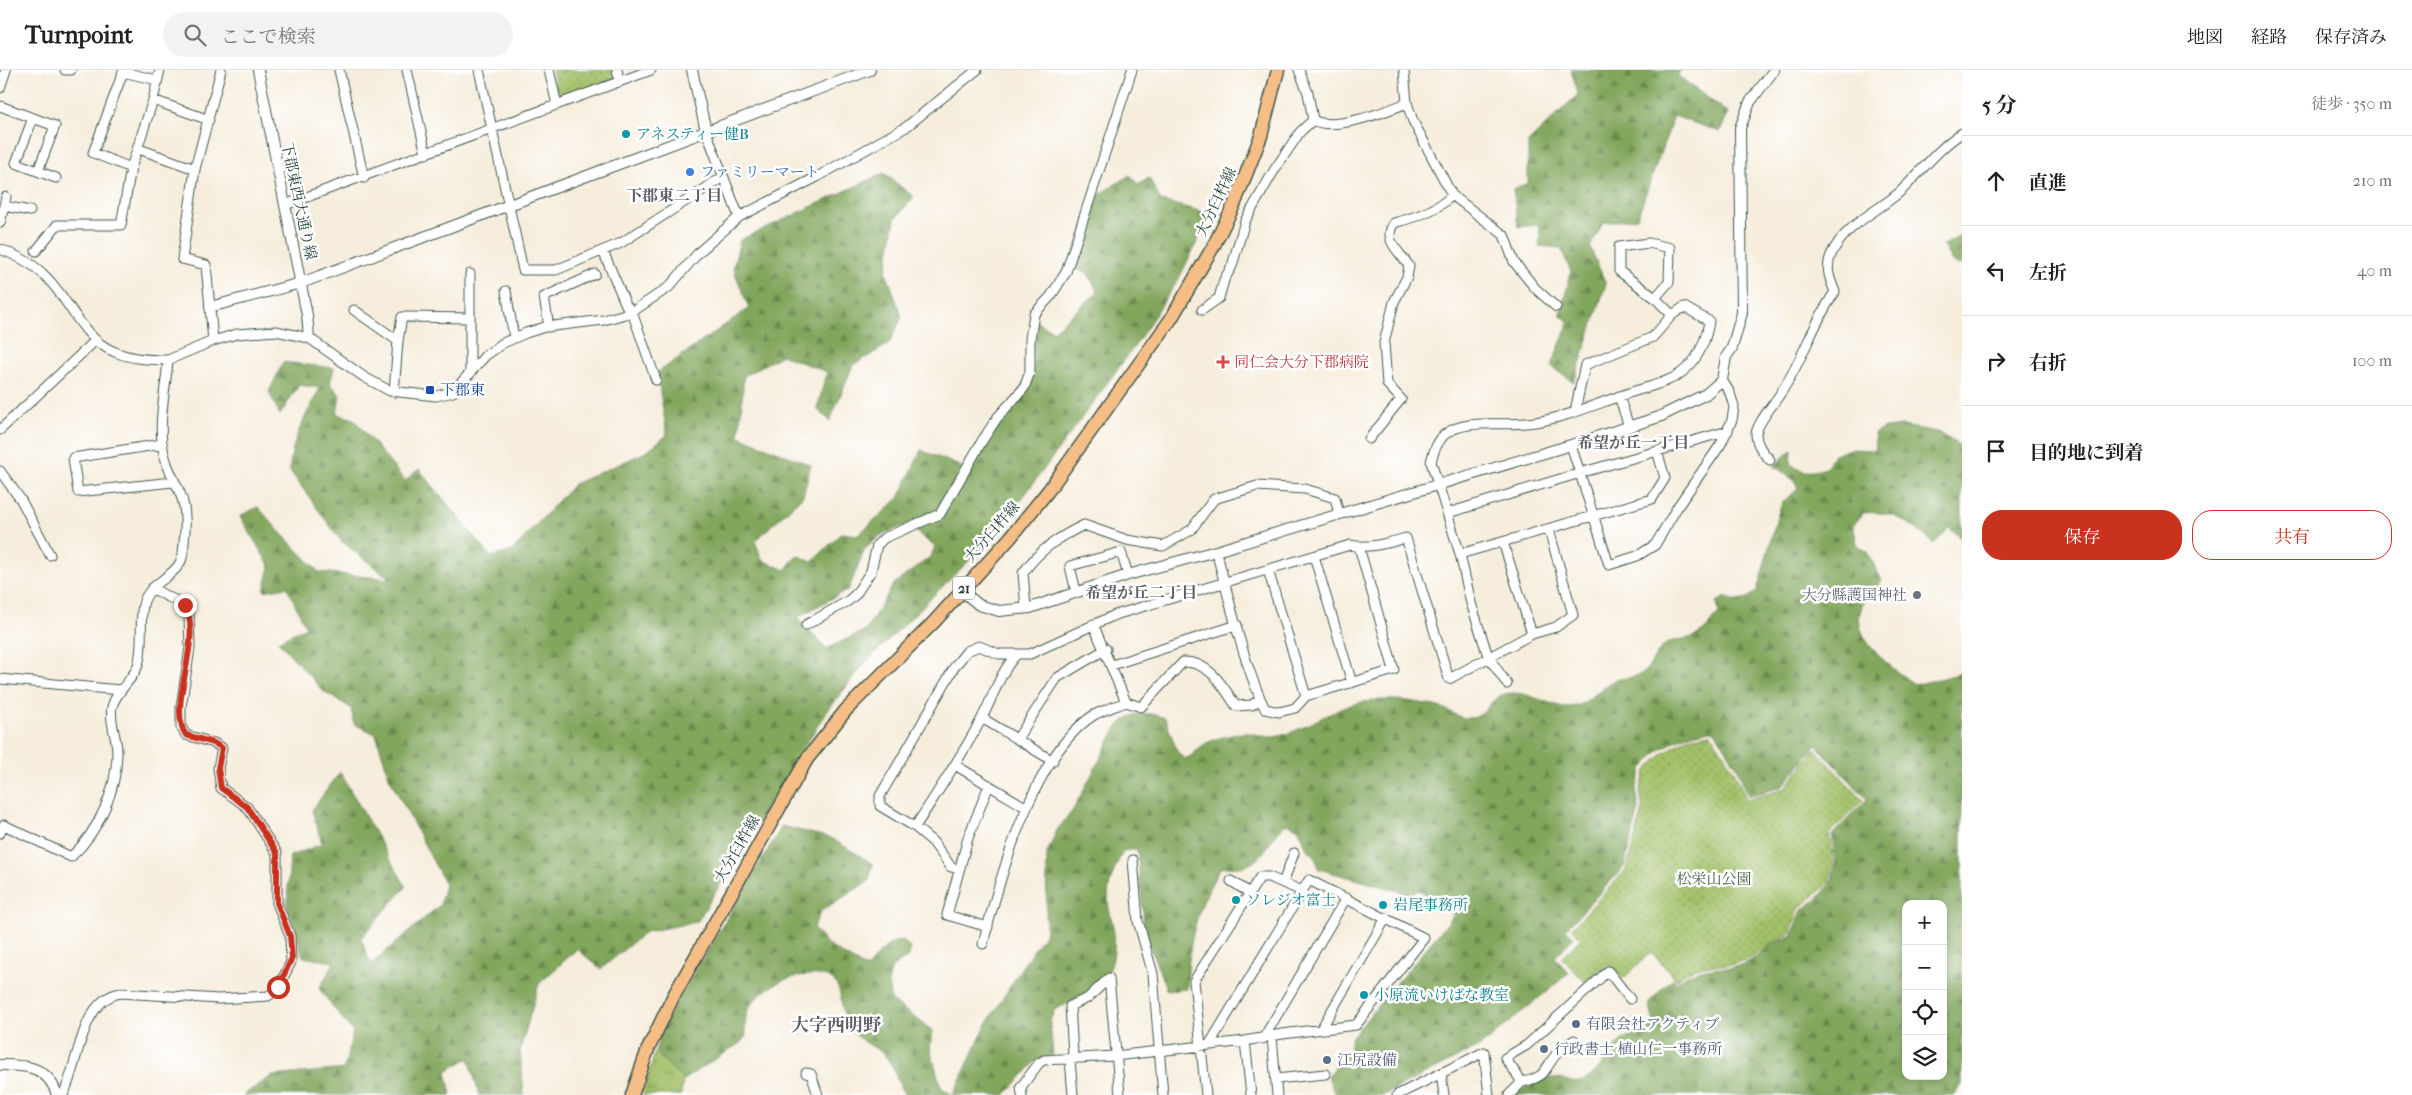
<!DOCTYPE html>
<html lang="ja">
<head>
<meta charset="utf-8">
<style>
  :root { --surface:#fff; --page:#f2f2f2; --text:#202124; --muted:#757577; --line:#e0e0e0; --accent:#c8321e }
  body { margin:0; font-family:"IM FELL French Canon","Noto Serif JP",serif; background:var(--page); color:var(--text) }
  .controls { position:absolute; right:15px; bottom:15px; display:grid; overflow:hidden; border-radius:10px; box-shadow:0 2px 8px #0003 }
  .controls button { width:45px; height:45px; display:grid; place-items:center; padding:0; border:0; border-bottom:1px solid var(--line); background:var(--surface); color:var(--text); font:25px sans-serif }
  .stop { position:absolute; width:15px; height:15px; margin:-11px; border:4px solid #c8321e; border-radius:50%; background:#fff }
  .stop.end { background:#c8321e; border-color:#fff; box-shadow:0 1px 5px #0008 }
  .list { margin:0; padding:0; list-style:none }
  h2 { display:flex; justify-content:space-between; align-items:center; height:65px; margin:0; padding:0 20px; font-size:21px }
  h2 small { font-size:16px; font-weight:400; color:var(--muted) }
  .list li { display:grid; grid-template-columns:32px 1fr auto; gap:15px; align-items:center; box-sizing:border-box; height:90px; padding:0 20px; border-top:1px solid var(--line) }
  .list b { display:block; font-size:19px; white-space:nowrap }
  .list em { font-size:16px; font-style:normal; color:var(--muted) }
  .actions { display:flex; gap:10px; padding:15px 20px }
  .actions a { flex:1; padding:11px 0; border:1px solid var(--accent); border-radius:20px; text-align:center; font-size:18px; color:var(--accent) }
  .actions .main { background:var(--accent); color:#fff }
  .icon { flex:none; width:28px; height:28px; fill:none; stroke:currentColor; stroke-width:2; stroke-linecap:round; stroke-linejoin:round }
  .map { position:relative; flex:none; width:1962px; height:1025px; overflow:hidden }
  header { display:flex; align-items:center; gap:30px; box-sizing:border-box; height:70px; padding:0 25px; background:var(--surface); border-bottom:1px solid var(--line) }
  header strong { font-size:24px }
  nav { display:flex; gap:28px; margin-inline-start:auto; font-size:18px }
  .search { width:350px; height:45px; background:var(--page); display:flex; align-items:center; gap:12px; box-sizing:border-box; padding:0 18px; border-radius:28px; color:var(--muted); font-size:19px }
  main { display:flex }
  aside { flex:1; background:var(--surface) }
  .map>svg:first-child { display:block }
  .grass { fill:url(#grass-tufts); stroke:#607e4e }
  .forest { fill:url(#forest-firs); stroke:#507248; fill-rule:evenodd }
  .park { fill:url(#park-dots); stroke:#607e4e }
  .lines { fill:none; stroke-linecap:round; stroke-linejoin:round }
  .minor-casing { stroke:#3f574d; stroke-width:11 }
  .tertiary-casing { stroke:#3f574d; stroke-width:12 }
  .primary-casing { stroke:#3f574d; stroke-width:15 }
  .minor { stroke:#fff; stroke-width:9 }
  .tertiary { stroke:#fff; stroke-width:10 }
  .primary { stroke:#f6be87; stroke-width:12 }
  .route { stroke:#c8321e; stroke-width:6 }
  .culture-dot { fill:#0f9aa8; stroke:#fff; stroke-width:2 }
  .shop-dot { fill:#3f7fe0; stroke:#fff; stroke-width:2 }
  .health-dot { fill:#e0444e; stroke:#fff; stroke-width:2 }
  .transit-dot { fill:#1a4fb4; stroke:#fff; stroke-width:2 }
  .worship-dot { fill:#6b7280; stroke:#fff; stroke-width:2 }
  .service-dot { fill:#5c6f8a; stroke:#fff; stroke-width:2 }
  .labels { text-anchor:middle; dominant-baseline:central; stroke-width:5; stroke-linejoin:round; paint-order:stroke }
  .shield { fill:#fff; stroke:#627771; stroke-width:1 }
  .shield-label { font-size:14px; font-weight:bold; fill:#1f3d34 }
  .culture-label { font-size:15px; fill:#0d838f; stroke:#fff; text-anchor:start }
  .shop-label { font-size:15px; fill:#366cbe; stroke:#fff; text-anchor:start }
  .street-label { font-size:15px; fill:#1f3d34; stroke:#fff }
  .health-label { font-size:15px; fill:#be3a42; stroke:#fff; text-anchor:start }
  .transit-label { font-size:15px; fill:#164399; stroke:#fff; text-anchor:start }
  .worship-label { font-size:15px; fill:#5b616d; stroke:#fff; text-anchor:end }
  .park-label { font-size:15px; fill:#466443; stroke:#fff }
  .service-label { font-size:15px; fill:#4e5e75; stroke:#fff; text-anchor:start }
  .neighbourhood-label { font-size:16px; font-weight:bold; fill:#5f5e66; stroke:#fff }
  .quarter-label { font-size:18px; font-weight:bold; fill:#5f5e66; stroke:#fff }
</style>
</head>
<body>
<header>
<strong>Turnpoint</strong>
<div class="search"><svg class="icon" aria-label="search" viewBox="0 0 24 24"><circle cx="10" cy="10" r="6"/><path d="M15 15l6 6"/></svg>ここで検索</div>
<nav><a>地図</a><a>経路</a><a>保存済み</a></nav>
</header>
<main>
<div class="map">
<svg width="1962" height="1025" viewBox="0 0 1962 1025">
  <defs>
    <pattern id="grass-tufts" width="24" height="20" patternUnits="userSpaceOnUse" patternTransform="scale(1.25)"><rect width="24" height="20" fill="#a2c067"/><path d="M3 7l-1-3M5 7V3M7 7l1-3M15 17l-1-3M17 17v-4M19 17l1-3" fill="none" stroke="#839d56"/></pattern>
    <pattern id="forest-firs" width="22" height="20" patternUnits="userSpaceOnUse" patternTransform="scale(1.25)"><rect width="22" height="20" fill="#81a65c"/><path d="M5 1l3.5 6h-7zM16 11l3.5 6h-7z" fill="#69884d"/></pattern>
    <pattern id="park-dots" width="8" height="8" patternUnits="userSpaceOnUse" patternTransform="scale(1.25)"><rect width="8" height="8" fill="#a2c067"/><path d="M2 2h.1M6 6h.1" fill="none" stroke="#839d56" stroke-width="1.8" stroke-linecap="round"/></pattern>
  </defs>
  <rect width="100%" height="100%" fill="#fff"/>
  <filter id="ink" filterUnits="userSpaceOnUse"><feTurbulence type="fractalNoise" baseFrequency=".02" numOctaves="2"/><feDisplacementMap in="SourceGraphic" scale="10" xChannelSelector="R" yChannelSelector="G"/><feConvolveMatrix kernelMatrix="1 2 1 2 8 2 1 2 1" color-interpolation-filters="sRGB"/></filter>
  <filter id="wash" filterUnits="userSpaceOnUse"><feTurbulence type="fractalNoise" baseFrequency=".0096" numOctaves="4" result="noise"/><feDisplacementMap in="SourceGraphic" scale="20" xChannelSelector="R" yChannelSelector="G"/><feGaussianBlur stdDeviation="1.12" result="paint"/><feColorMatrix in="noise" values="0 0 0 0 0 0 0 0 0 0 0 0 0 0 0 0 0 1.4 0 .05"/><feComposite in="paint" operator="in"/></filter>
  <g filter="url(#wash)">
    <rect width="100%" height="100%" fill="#f6eddc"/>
    <!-- grass -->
    <path class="grass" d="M655,982L683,1010L681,1025H643Z"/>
    <!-- forest -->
    <path class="forest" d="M1571,0H1680L1678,6L1728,43L1720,62L1674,46L1637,148L1603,153L1590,177L1606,214L1574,312L1551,296L1569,252L1560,244L1571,202L1561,178L1539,176L1540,155L1518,157L1513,119L1528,113V72L1578,24Z
      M884,103L914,127L895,149L886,202L902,247L889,274L853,295L830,351L817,339L827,302L782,285L744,306L739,366L811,395L803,426L755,471L762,490L785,500L797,485L812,492L841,463L858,465L899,428L921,380L962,397L937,442L881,465L864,480L849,519L798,547L826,579L866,560L893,515L931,486L935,477L914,460L943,445L983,372L1033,301L1035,251L1053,261L1098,222L1087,202L1070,197L1092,129L1130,105L1138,115L1149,108L1161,131L1211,144L1178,210L1134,277L996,464L864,594L823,647L697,852L645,862L601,899L577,879L539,914L520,980L524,1025H479L469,988L446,1001L451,1025H243L272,1006L344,999L353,962L319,919L334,892L303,887L287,834L290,786L322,774L312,740L340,702L406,817L361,868L371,894L440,835L445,814L389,707L376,664L354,654L351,638L323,621L278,571L306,557L287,517L264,521L270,497L240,446L258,437L278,460L319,502L390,509L341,471L290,401C290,371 307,344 320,318L299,315L280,345L269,322L283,292L334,298L330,313L340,325L337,344L354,349L405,411L419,399L491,487L512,481L574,414L644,383L667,365L657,303L749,238L733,198L740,170Z
      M1962,165V195L1953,193L1943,176Z
      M1903,356L1938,362L1962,377V469L1949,458L1934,474C1912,454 1895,440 1863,443L1853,456L1858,476L1867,482L1882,510C1875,519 1864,529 1861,539C1850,570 1895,600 1915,615L1962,603V1015L1953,1025H1515C1523,1017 1545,1006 1557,1008C1565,1008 1570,1014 1579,1012C1600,1007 1607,979 1624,969C1636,962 1641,966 1654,954L1649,932L1673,908L1676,913C1706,889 1721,905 1746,893C1764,884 1769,871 1792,866L1802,840L1815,831L1831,814L1836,790L1832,765L1867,729L1816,675L1782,717L1748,726L1737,697L1715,661L1710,660L1684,666L1658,681L1642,699L1636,720L1639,739L1624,797L1566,859L1574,867L1555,887L1569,903L1482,975L1384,1025H1335L1328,1006L1349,981L1351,968L1454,845L1419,820L1409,824L1319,799L1314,785L1307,779L1299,759L1287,753C1272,764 1264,791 1245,796C1238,798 1228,797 1220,798C1195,842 1189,869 1187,919L1167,921L1145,864L1137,779L1123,781C1116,796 1108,812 1108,828C1108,841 1114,854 1114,866C1117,913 1093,923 1055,939L1050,951L1053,985L1036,991L1005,1025H953L985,957L1022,897L1046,862L1047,783L1057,760L1073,740L1116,659C1130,642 1144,640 1165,648L1177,681L1184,689C1197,684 1194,682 1202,676C1211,669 1230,665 1242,663C1253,661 1266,670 1279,666C1309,659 1332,637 1363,632C1389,627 1420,631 1445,639C1452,642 1459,648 1466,648C1489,649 1486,629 1505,624C1526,619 1547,636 1567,637C1586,638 1598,618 1613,611C1623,607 1636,609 1645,601C1653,593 1656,581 1666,574C1674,569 1686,570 1695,566C1705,562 1713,551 1719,542L1717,532L1725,527C1738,533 1747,530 1757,521L1778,444L1782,433L1798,419L1795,411L1774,396L1792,379L1791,394C1803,404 1812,402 1826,398L1834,384L1850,379L1876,380L1874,363L1885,358ZM1906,834H1943V1006H1906Z
      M782,756L831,768L873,794L869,811L821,841L813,858L829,876L867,899C877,885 886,872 903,870L910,878L908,887L892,897L888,913L891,930L933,961L930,978L941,1017L952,1025H905C897,1014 897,1002 889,991C880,977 861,973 851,960C833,936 853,902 808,905C792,907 782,909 769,918C749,932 743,941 746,966L740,973L683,1010L655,982L660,963L675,935Z"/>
    <!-- park -->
    <path class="park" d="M552,0H614V10L563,29L558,28Z
      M1711,664L1733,699L1747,730L1784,719L1815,679L1863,730L1829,764L1834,790L1829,813L1799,839L1790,864C1772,869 1761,885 1743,891C1716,901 1703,887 1677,910L1651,882L1623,909L1608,894L1587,914L1562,888L1581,868L1572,858L1626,800L1643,740L1640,721L1646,701L1661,685L1687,668Z"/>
  </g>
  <g filter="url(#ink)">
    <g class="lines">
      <defs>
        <path id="minor" d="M65,0H71
          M339,0L364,108
          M407,0L426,84
          M479,0L523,200H556L621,173L723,107
          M549,0L557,35
          M617,0L620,12
          M0,18L6,0
          M153,30L209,50
          M0,36L55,56L38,101
          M33,48L16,93L56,108
          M1313,50C1334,62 1384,42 1407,33
          M706,61L739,147
          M139,79L195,99
          M131,98L93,83L123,2L157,10
          M1452,125L1504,165L1514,192L1535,218L1556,237
          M285,135L651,0
          M4,136L30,141
          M0,153L6,127
          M0,179C15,185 31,192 43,204C69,227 81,269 115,282C132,289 149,290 168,290
          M36,181L57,155H121L131,98L153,30L160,0
          M603,181L626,235L632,242L656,310
          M470,204V304
          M506,221L514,268
          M1655,228L1669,212L1670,178L1649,173L1619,177V201L1655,228L1672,245
          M354,240L398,271L394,322
          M1202,240L1219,228L1224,210L1232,196L1245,151L1275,99L1300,62L1313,50L1308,23L1299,0
          M406,247L470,248
          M549,257L544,227L595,204
          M213,271L206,195L182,189L195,99L221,0
          M398,271L402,247
          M1619,326L1629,357
          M0,360L96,270
          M1369,369L1401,329L1387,314L1384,273L1394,232L1407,207L1409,196C1400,182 1382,170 1394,153C1413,148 1440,139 1452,125L1413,51L1407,33L1404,0
          M162,374L73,388L78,422L173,412
          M1571,375L1609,495L1637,486L1655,475L1678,436L1721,374L1732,350L1734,337L1730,323L1722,310
          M1770,390C1763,383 1756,374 1756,364C1757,353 1774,334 1780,324C1802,292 1813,253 1835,222C1830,209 1825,199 1831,185C1844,155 1879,141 1901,121C1922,101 1938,78 1962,63
          M0,401L21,430L50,485
          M1448,443L1580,403L1728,361
          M1503,472L1532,564
          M1216,481C1231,534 1242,590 1265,639L1279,642L1295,638L1306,626L1394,600L1359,477
          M1460,484L1652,429L1665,408L1657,381
          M1314,486L1352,613
          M1268,500L1306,626
          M1076,522L1070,496L1121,482L1128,505
          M1026,538L1023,503C1039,480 1059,467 1084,455L1127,470L1163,476L1191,460L1214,429L1257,416L1305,419L1335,428L1339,444
          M1093,554L1126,632L1141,637L1183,592C1209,591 1223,616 1236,636L1252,635L1260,629
          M806,555L848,531L856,524L871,501L877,475L884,468L940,444L982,371L997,348L1024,318L1030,302V269L1034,244L1051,226L1066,202L1132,0
          M1112,595L1237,555
          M0,609L120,620
          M1507,614L1488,586L1471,533L1460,484L1431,392C1433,383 1437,372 1444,365C1464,348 1502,356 1526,353C1562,350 1598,333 1632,322C1647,317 1668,313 1681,303C1699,290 1706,271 1709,251L1684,237L1672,245L1653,267L1585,295L1575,341
          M982,648L1053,691
          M1017,669L1057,608L1106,579
          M955,695L1027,738
          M915,757C938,721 962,686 982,648C993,627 1000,602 1017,584
          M0,763L4,755L71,787C99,761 117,720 117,682C117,667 109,652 112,637C116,620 133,611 138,595C144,576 139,555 143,535C148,510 181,507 183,483C185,464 188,442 180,423C173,407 164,392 162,373C159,346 166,317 168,290L213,271L237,264L276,261L309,268L364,307L390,321L436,326L453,322L485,286L503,273L526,263L545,257L604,250L632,242L669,217L699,182L739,147L817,107L906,57L977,0
          M1133,790L1138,851L1153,904L1163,1025
          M959,799L951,797L933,772L915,757L880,736V726L955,596L967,581L979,576L999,584H1030L1115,545L1350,475C1368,479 1388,473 1406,468L1449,609L1532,564L1556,557L1573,545L1549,460
          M1231,811L1250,823
          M1283,813L1294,783
          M988,857L947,845L968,768L989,715
          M983,874C1000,807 1033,684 1094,645C1104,640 1116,636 1126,632
          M1321,959L1386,848
          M1272,967L1277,1025
          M1263,969L1346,828
          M1245,971L1251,1025
          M806,1003L811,1004L818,1025
          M1441,1003L1444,1025
          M1276,1009L1325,1004
          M1522,1012C1547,1008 1544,998 1558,982C1562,977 1569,974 1574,970
          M63,1025C79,995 80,929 121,923L219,929L268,926L277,920L291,892L290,866L277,833V783L247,737L221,718L218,698L222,678L214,673L186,665L181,657V637L190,578L189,545L182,533L168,527L152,518
          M1022,1025L1021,1017L1039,993L1044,990L1115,986L1245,971L1282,964L1356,955L1424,868L1309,810L1209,975
          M1073,1025L1070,990L1073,984L1070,936L1088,928L1109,908L1120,1025
          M1206,1025L1194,911L1260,807H1269L1302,821
          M1397,1025L1484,982L1489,1025
          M1509,1025L1522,1012L1505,988L1527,975L1608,901L1630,929"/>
        <path id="tertiary" d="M258,0L307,245L309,268
          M692,0L706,61
          M210,237L301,213L870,0
          M962,521L979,535L999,541L1030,538L1128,505L1216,481L1571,375L1659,347L1706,324L1722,310L1726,287L1732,278L1742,243L1740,58L1750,32L1774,0
          M0,995C26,995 48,996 57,1025"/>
        <path id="primary" d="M632,1025L648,979L673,927L807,689L846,640L934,552L1010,468L1048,421L1171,249L1213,177L1234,135L1261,66L1278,0"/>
      </defs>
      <!-- minor casing -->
      <use href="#minor" class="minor-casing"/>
      <!-- tertiary casing -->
      <use href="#tertiary" class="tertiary-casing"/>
      <!-- primary casing -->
      <use href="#primary" class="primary-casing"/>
      <!-- minor -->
      <use href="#minor" class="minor"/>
      <!-- tertiary -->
      <use href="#tertiary" class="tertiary"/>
      <!-- primary -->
      <use href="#primary" class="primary"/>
    </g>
  </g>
  <g class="lines" filter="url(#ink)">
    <!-- route -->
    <path class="route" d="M185,535C204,572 166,636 186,665L214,673L222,678L218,698L221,718L247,737L277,783V833L290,866L292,888L278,917"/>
  </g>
  <!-- markers -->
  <g class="culture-dot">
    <circle cx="626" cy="64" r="5"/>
    <circle cx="1236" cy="830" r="5"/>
    <circle cx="1383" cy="835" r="5"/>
    <circle cx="1364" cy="925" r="5"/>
  </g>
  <circle class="shop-dot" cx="690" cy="102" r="5"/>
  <path class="health-dot" d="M1220.5 284.5h5v5h5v5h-5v5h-5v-5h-5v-5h5z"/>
  <rect class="transit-dot" x="425" y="315" width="10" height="10" rx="2.5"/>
  <circle class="worship-dot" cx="1917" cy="525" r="5"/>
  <g class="service-dot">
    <circle cx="1576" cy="954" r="5"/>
    <circle cx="1544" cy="979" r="5"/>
    <circle cx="1327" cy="990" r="5"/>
  </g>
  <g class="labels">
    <!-- shield labels -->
    <rect class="shield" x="953" y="506.5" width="22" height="23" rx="4"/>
    <g class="shield-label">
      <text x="964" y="518">21</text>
    </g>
    <!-- culture labels -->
    <g class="culture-label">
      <text x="636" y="64">アネスティー健B</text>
      <text x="1246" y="830">ソレジオ富士</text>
      <text x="1393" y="835">岩尾事務所</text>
      <text x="1374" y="925">小原流いけばな教室</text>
    </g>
    <!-- shop labels -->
    <g class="shop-label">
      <text x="700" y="102">ファミリーマート</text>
    </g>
    <!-- street labels -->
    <g class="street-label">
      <text transform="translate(299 131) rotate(78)">下郡東西大通り線</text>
      <text transform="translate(1216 132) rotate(-65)">大分臼杵線</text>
      <text transform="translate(992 462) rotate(-49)">大分臼杵線</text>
      <text transform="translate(737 779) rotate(-60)">大分臼杵線</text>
    </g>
    <!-- health labels -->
    <g class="health-label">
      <text x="1234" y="292">同仁会大分下郡病院</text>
    </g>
    <!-- transit labels -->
    <g class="transit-label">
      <text x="440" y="320">下郡東</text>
    </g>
    <!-- worship labels -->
    <g class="worship-label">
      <text x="1907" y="525">大分縣護国神社</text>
    </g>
    <!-- park labels -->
    <g class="park-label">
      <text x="1714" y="809">松栄山公園</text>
    </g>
    <!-- service labels -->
    <g class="service-label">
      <text x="1586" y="954">有限会社アクティブ</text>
      <text x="1554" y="979">行政書士 植山仁一事務所</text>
      <text x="1337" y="990">江尻設備</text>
    </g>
    <!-- neighbourhood labels -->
    <g class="neighbourhood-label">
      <text x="674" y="125">下郡東二丁目</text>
      <text x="1633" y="372">希望が丘一丁目</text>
      <text x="1141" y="522">希望が丘二丁目</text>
    </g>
    <!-- quarter labels -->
    <g class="quarter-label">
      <text x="836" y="955">大字西明野</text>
    </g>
  </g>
</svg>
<div class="controls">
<button>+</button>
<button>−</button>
<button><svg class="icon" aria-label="locate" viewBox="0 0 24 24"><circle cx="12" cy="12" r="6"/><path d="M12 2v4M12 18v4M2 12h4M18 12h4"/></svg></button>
<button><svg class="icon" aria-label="layers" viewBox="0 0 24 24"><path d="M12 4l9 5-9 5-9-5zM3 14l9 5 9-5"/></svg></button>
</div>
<div class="stop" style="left:278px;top:917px"></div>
<div class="stop end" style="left:185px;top:535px"></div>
</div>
<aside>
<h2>5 分<small>徒歩 · 350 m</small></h2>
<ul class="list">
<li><svg class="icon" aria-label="ahead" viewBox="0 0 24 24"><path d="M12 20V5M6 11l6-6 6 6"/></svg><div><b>直進</b></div><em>210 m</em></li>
<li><svg class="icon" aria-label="left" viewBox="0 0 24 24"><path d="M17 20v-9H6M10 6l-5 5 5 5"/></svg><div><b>左折</b></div><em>40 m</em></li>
<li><svg class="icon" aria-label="right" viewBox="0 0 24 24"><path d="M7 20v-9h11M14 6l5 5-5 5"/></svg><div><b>右折</b></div><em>100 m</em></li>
<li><svg class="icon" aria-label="arrive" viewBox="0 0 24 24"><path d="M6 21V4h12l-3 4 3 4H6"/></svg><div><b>目的地に到着</b></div></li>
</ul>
<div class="actions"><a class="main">保存</a><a>共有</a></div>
</aside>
</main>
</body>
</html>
